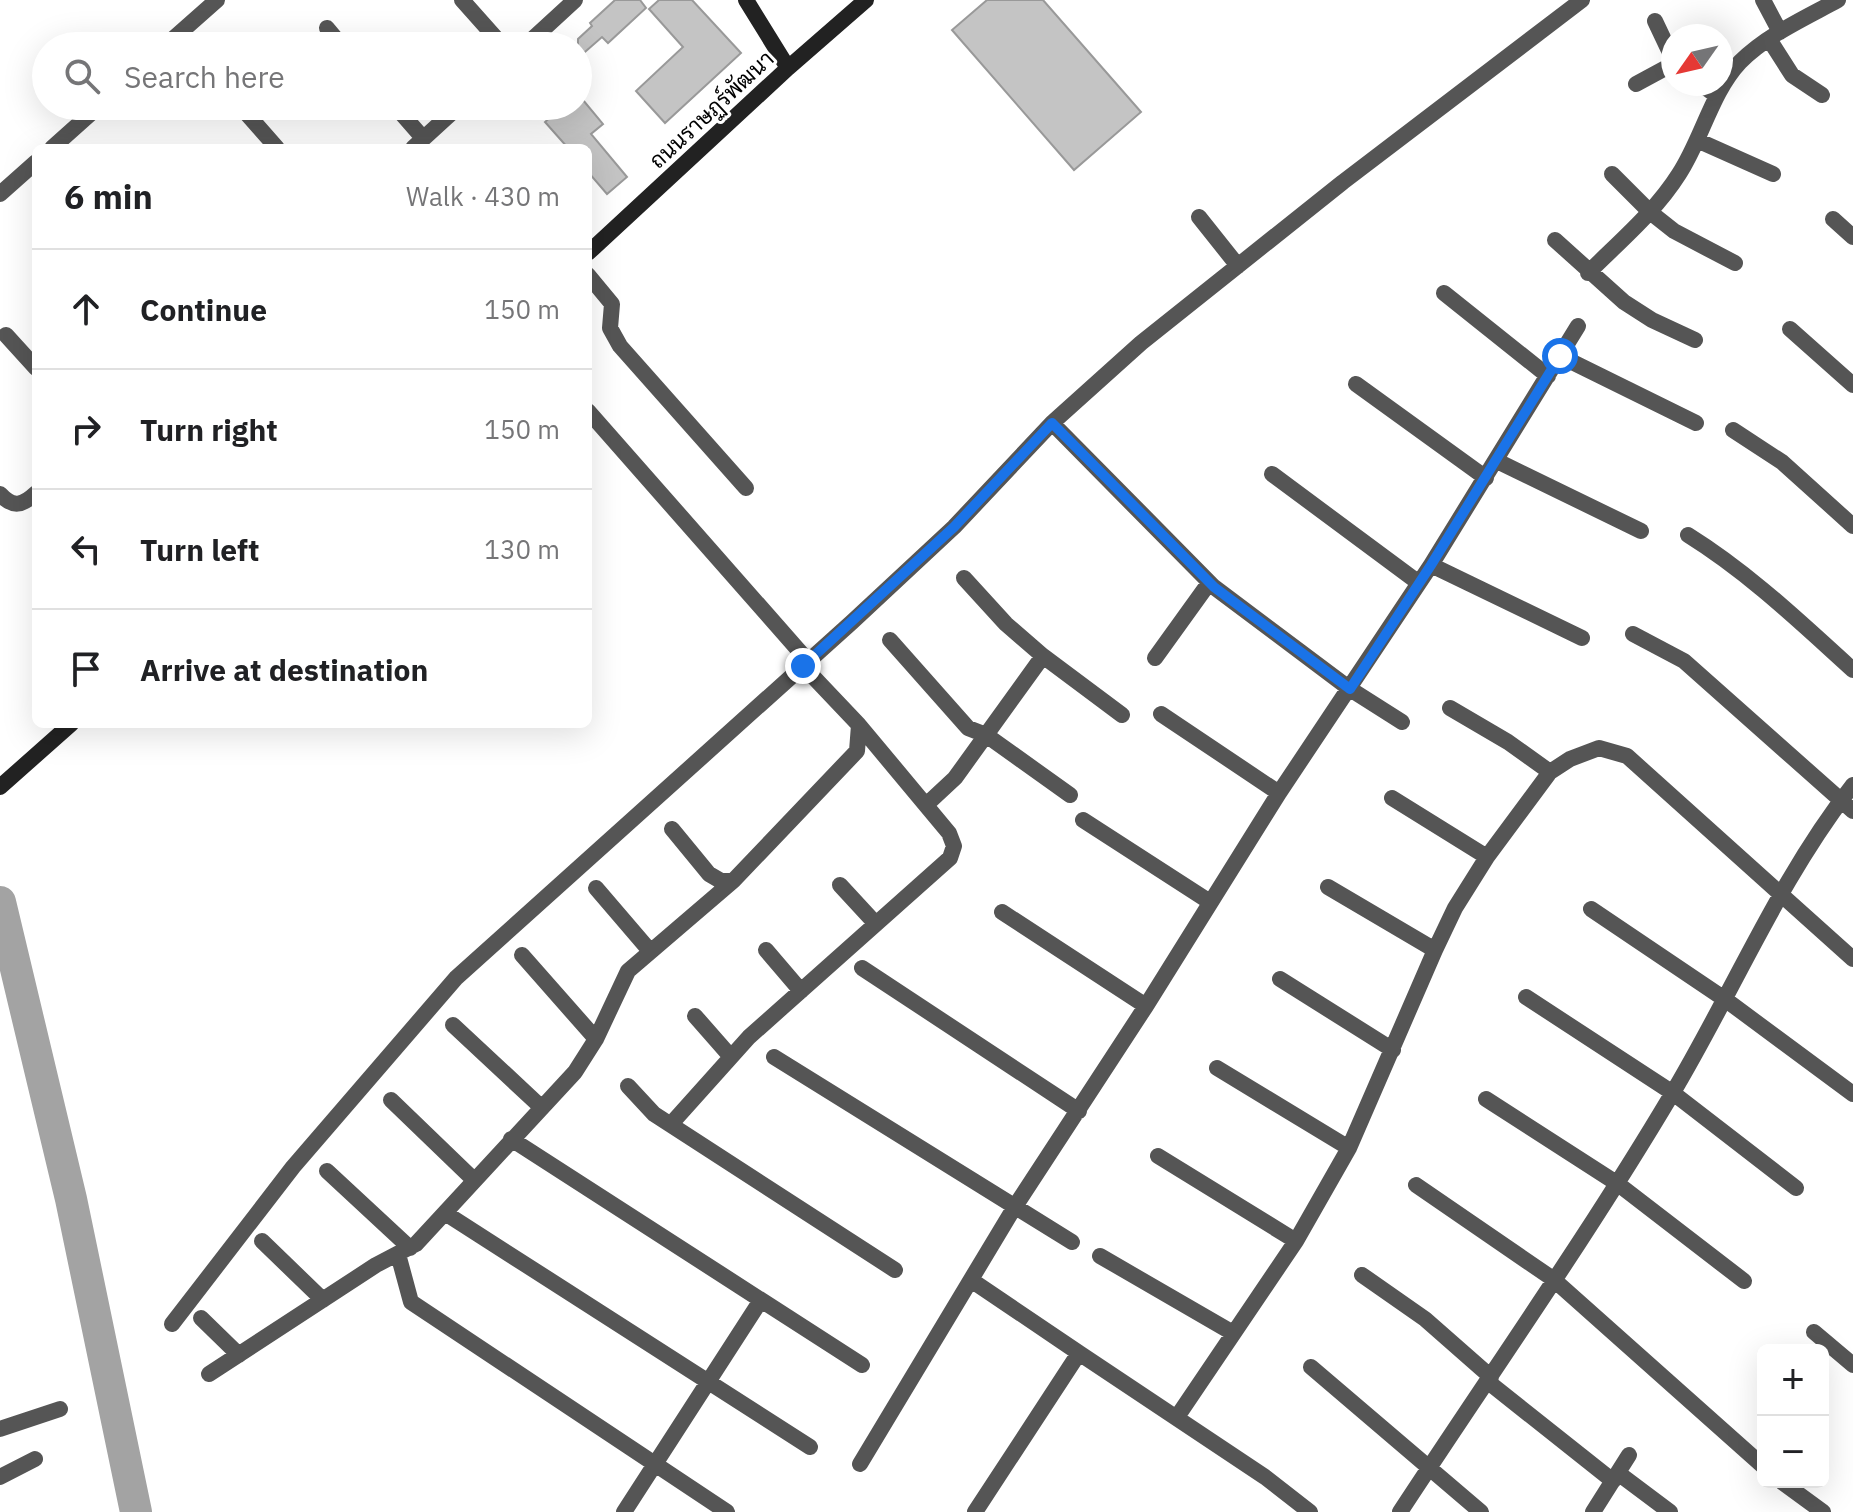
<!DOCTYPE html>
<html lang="en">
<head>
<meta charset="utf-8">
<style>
  :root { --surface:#fff; --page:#f6f6f6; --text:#202124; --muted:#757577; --line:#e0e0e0 }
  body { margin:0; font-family:"IBM Plex Sans",Sarabun,sans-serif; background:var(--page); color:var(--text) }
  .controls { position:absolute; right:24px; bottom:24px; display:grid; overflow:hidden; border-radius:12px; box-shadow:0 8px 32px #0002 }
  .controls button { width:72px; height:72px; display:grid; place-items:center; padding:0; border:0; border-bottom:2px solid var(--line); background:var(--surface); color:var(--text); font:40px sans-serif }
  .compass { position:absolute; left:1661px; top:24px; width:72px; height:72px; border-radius:50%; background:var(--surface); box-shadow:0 8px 32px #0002; rotate:236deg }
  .stop { position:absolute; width:24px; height:24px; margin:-18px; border:6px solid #1a73e8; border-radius:50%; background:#fff }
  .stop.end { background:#1a73e8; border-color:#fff; box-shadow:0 2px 8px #0008 }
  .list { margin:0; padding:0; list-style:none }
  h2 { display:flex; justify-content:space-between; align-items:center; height:104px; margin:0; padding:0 32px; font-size:34px }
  h2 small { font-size:26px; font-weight:400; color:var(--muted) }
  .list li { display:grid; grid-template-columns:52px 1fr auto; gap:24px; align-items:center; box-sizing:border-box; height:120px; padding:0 32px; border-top:2px solid var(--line) }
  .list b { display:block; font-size:30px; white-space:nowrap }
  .list em { font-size:26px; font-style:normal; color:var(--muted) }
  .icon { flex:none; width:44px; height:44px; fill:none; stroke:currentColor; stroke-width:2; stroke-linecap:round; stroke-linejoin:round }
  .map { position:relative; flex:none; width:1853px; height:1512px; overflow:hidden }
  .search { position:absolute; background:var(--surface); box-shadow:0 8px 32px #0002; left:32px; top:32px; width:560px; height:88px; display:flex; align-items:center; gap:20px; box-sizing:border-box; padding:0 28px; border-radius:44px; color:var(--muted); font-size:30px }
  .panel { position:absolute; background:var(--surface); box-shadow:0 8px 32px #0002; left:32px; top:144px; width:560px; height:584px; border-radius:12px }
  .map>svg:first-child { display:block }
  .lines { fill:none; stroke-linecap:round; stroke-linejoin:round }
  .river { stroke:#a3a3a3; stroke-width:32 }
  .building { fill:#c4c4c4; stroke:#999; stroke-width:2 }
  .street { stroke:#555; stroke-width:16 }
  .secondary { stroke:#222; stroke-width:16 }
  .route { stroke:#1a73e8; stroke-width:10 }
  .labels { text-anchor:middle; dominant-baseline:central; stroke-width:6; stroke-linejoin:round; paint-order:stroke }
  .street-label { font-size:22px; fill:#000; stroke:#fff }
</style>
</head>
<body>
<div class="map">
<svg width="1853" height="1512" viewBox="0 0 1853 1512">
  <rect width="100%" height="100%" fill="#fff"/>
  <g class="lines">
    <!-- river -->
    <path class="river" d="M0,902L71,1199L136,1512"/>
  </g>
  <!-- building -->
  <path class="building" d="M615,0H640L646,8L608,43L602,37L578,58V39L592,26L590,23Z
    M659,0H692L741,53L665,123L636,91L683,47L649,9Z
    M987,0H1043L1141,112L1074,170L952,30Z
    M578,94L603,124L591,134L627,177L607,194L588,172V148H568L545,122L563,106H578Z"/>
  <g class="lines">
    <!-- street -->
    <path class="street" d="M462,0L503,46
      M1763,0L1780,32
      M1655,21L1673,59
      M327,28L342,46
      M1769,39L1792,75L1822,95
      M165,46L217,0
      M525,46L575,0
      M1636,84L1673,64
      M1701,84L1717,96
      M395,106L423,138
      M247,114L277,148
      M1699,141L1773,174
      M52,148L99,106
      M413,148L459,106
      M1612,174L1650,212L1674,231L1735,263
      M0,194L36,162
      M1199,217L1238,266
      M1833,219L1853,237
      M1555,240L1624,302L1652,320L1695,340
      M1588,273C1620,241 1655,212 1679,174C1702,139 1711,93 1740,62C1767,35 1805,18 1838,0
      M588,275L612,304L610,328L620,346L746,488
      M1444,293L1548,376
      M1790,329L1853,385
      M6,335L36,368
      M1560,356L1696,423
      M1356,384L1486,478
      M588,411L808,661
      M1052,423L1214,587L1350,689L1402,722
      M1733,430L1782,462L1853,526
      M1497,461L1641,531
      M1272,474L1419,583
      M0,494C13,508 22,506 36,493
      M1688,535C1749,573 1800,622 1853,670
      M1431,565L1582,638
      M964,578L1006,624L1043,656L1122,715
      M1633,634L1684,661L1853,811
      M890,640L968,728L986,735L1070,795
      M1155,658L1209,583
      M1450,708L1508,742L1550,772
      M1161,714L1279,793
      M1392,798L1487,857
      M926,805L955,778L1043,656
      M1083,820L1210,902
      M672,829L709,874L721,881H733L857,751L859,725L803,666
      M840,885L876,924
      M1328,887L1435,950
      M596,888L650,951
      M1591,909L1726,1000L1853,1094
      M1002,912L1146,1006
      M766,950L801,991
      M522,955L596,1039
      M862,968L1079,1111
      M1280,979L1393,1050
      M1526,997L1673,1093L1796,1188
      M695,1016L731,1057
      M453,1025L541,1107
      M774,1057L1072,1242
      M1217,1068L1349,1148
      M628,1086L654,1114L895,1270
      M1486,1099L1618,1184L1744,1281
      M391,1100L474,1180
      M671,1124L749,1037L950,858L954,846L949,833L859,725
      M511,1139L862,1365
      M1158,1156L1296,1241
      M327,1171L410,1248
      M1416,1185L1553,1279L1763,1466
      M445,1213L810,1447
      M262,1241L323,1300
      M398,1254L411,1302L727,1512
      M1100,1256L1233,1333
      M1362,1275L1425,1319L1491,1377
      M971,1280L1079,1353
      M201,1318L239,1355
      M172,1324L293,1167L456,978L852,622L954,527L1052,423L1141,343L1343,182L1582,0
      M1814,1332L1853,1365
      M1311,1367L1481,1512
      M209,1374L376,1265L416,1244L575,1072L596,1039L628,971L733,881
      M1487,1381L1613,1481
      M1177,1417L1296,1241L1349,1148L1435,950L1455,908L1487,857L1550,772L1570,759L1599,748L1627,756L1853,959
      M0,1429L60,1409
      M860,1464L1014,1208L1146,1006L1279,793L1431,565L1578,326
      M1618,1473L1670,1512
      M0,1477L35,1459
      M1782,1482L1823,1512
      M624,1512L761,1300
      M975,1512L1079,1353L1265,1477L1310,1512
      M1400,1512C1491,1373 1587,1237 1672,1094C1733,992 1779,879 1853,785
      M1593,1512L1629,1455"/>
    <!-- secondary -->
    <path class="secondary" d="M746,0L788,68
      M588,253L788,68L866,0
      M0,787L71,724"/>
  </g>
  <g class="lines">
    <!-- route -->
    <path class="route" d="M803,666L954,527L1052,423L1214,587L1350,689L1431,565L1560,356"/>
  </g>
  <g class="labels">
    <!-- street labels -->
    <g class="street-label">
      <text transform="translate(711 109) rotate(-43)">ถนนราษฏร์พัฒนา</text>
    </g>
  </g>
</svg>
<div class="controls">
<button>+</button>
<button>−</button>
</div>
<svg class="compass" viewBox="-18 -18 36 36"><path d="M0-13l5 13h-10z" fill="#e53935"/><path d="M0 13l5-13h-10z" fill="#757577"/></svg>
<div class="stop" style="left:1560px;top:356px"></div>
<div class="stop end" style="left:803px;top:666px"></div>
<div class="search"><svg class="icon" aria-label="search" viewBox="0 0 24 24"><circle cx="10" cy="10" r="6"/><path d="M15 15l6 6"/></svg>Search here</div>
<section class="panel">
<h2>6 min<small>Walk · 430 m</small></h2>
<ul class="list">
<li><svg class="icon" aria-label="ahead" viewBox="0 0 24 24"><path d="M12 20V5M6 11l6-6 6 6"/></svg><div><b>Continue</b></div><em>150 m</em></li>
<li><svg class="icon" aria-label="right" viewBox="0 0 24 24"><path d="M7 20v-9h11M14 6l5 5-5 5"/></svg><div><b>Turn right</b></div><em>150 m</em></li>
<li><svg class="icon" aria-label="left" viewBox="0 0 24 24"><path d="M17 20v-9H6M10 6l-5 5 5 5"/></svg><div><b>Turn left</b></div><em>130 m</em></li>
<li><svg class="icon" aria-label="arrive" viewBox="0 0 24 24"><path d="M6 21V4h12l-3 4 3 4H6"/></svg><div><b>Arrive at destination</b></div></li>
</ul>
</section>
</div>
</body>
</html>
